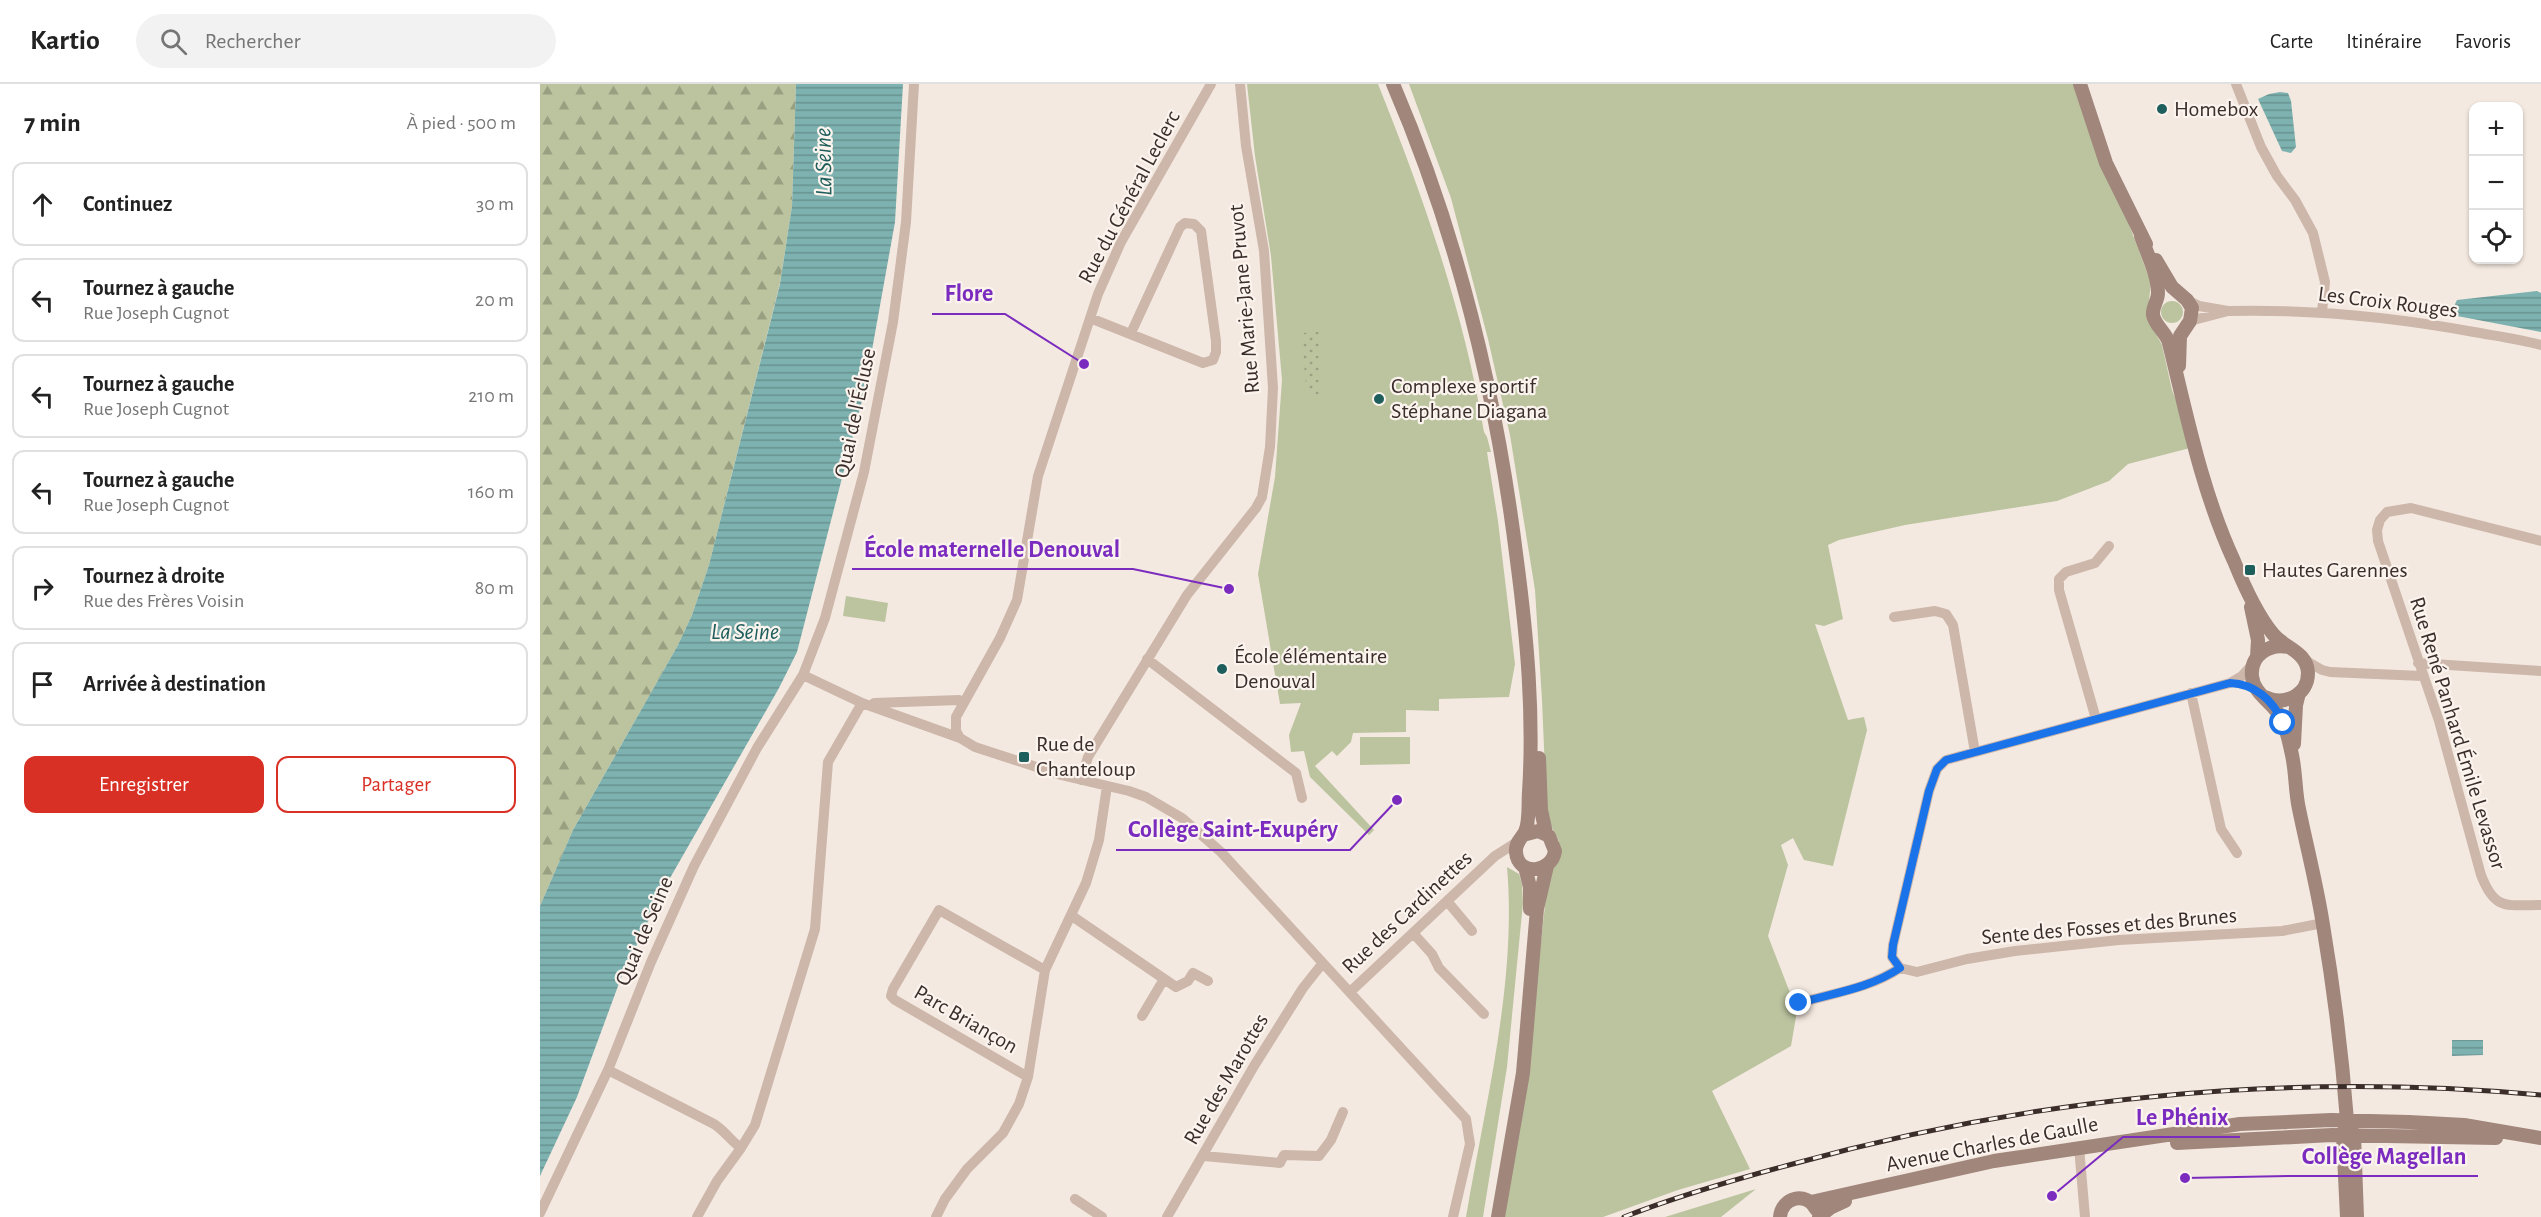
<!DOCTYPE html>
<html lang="fr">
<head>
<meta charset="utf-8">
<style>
  :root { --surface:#fff; --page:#f2f2f2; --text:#222; --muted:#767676; --line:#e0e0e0; --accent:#d93025 }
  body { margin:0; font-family:"Alegreya Sans",sans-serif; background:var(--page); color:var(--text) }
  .controls { position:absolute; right:18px; top:18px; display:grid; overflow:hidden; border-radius:12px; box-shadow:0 2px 4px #0004 }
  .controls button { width:54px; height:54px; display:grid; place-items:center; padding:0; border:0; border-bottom:2px solid var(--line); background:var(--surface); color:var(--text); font:30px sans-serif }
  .stop { position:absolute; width:18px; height:18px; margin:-14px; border:4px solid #1a73e8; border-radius:50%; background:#fff }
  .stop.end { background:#1a73e8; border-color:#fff; box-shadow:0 2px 6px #0008 }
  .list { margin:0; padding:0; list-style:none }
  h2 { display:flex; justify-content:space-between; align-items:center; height:78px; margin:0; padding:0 24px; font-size:26px }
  h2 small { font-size:20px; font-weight:400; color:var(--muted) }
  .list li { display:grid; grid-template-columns:39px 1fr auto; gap:18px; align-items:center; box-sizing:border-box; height:84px; margin:0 12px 12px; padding:0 12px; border:2px solid var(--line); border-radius:12px }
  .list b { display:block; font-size:22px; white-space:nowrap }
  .list p { margin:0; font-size:20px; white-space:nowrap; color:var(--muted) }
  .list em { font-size:20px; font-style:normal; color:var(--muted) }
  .actions { display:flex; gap:12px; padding:18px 24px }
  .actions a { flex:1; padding:14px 0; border:2px solid var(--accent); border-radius:12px; text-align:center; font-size:21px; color:var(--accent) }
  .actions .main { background:var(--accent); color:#fff }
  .icon { flex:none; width:33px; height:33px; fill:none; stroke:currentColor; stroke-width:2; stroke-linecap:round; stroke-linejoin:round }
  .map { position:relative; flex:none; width:2001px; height:1133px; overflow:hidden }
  header { display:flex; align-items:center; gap:36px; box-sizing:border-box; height:84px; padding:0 30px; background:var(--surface); border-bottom:2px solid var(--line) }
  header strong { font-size:28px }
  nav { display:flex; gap:33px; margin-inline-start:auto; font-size:21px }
  .search { width:420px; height:54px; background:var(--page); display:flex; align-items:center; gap:15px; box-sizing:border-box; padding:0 21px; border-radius:33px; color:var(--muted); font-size:22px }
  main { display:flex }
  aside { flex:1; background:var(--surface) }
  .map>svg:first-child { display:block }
  .grass { fill:#bbc49f }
  .forest { fill:url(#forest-firs) }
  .park { fill:url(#park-dots) }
  .water { fill:url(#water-rules) }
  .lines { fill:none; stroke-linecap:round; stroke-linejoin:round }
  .street { stroke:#cdb7ab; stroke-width:10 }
  .secondary { stroke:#a1867c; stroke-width:14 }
  .rail-casing { stroke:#3b2e2a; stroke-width:5 }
  .rail { stroke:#fbf3ed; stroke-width:3; stroke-dasharray:9; stroke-linecap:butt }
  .route { stroke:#1a73e8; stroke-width:8 }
  .poi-dot { fill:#1e5e5c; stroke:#fbf3ed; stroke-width:2 }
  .labels { text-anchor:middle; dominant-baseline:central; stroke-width:4.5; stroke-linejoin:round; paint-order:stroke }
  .poi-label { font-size:22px; fill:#3b2e2a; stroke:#fbf3ed; text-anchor:start }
  .street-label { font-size:22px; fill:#3b2e2a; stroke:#fbf3ed }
  .water-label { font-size:24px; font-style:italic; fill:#1e5e5c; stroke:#fbf3ed }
  .leader { fill:none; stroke:#7b2cbf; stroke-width:2 }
  .callout-dot { fill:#7b2cbf; stroke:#fbf3ed; stroke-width:2 }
  .callout-label { font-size:24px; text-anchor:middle; font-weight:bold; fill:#7b2cbf; stroke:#fbf3ed; stroke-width:4.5; stroke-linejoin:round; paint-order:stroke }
</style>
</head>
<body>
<header>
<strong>Kartio</strong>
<div class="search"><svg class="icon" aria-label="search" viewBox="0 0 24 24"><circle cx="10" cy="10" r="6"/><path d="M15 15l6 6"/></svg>Rechercher</div>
<nav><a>Carte</a><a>Itinéraire</a><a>Favoris</a></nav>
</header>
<main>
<aside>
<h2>7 min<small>À pied · 500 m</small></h2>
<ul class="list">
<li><svg class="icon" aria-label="ahead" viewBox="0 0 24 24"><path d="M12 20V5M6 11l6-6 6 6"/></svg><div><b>Continuez</b></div><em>30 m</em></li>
<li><svg class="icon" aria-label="left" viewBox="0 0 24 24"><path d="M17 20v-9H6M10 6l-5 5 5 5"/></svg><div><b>Tournez à gauche</b><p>Rue Joseph Cugnot</p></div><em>20 m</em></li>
<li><svg class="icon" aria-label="left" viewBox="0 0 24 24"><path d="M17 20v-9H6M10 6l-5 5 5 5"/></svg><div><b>Tournez à gauche</b><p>Rue Joseph Cugnot</p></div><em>210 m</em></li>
<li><svg class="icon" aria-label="left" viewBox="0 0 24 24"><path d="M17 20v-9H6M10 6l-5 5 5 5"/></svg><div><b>Tournez à gauche</b><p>Rue Joseph Cugnot</p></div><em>160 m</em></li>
<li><svg class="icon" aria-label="right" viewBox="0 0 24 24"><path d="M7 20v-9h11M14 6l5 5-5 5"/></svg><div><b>Tournez à droite</b><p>Rue des Frères Voisin</p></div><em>80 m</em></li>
<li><svg class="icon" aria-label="arrive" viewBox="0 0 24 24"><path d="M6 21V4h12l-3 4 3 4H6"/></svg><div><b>Arrivée à destination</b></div></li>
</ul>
<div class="actions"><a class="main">Enregistrer</a><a>Partager</a></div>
</aside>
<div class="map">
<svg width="2001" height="1133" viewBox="0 0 2001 1133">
  <defs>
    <pattern id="forest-firs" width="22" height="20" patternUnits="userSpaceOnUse" patternTransform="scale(1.5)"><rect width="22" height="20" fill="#bbc49f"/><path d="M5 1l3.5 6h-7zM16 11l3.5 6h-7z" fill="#99a082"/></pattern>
    <pattern id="park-dots" width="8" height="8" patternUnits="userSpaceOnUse" patternTransform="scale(1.5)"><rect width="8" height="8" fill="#bbc49f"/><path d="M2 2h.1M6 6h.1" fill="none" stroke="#99a082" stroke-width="1.8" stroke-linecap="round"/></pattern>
    <pattern id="water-rules" width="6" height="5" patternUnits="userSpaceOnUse" patternTransform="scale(1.5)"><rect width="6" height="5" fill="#7db2b0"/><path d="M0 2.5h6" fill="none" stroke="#68918f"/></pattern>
  </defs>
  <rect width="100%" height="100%" fill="#f4e9e0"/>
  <!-- grass -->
  <path class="grass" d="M707,0H838C883,112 924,228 944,348L947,353L951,368H947L958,437L975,580L969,613L899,615V627L866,626V648L813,649L811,658L797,672L792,667L775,682L834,746L829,751L770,693L764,667L751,668L749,651L761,619L740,620L718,490L735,393L742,296L731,172L715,72Z
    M869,0H1540L1566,79L1611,199L1607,233L1622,261L1632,306L1654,363L1588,380L1569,397L1517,417L1365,441L1299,456L1288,461L1303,535L1284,542L1275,540L1308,636L1324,633L1327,646L1293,782L1264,776L1253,754L1241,761L1248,781L1228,852L1257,927L1251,962L1172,1007L1210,1085L1138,1106L1063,1133H962L988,976L1008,794L1018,774L1019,757L1007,734L1002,616L995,506L970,351L948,255L911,114Z
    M1621 228a11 11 0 1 1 22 0a11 11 0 1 1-22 0Z
    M306,512L348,519L345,538L303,532Z
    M820,653H870V680L820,681Z
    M967,783L979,790L982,800L983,819L967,983L943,1133H926C945,1020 977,898 967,783Z
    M1216,1105L1181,1133H1125Z"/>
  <!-- forest -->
  <path class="forest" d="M0,0H256L252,122L240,199L169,481L152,531L138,561L33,746L0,822Z"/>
  <!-- park -->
  <path class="park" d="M779,248L780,310L767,311L761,249Z"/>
  <!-- water -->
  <path class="water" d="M256,0H363L355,138L325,305L257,568L239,604L122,808L81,894L37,1013L0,1092V822L33,746L138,561L152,531L169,481L240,200L252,122Z
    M1740,8L1748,9L1751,17L1756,63L1751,69L1742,67L1718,15L1729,10Z
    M1997,207L2001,209V248L1917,232L1913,224L1917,216Z
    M1943,956V971L1912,972V956Z"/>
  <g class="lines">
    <!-- street -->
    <path class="street" d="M1696,0L1721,63L1737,92L1755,116L1773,149L1785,198L1782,228
      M1647,216L1659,222L1688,227L1650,237
      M1688,227C1771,225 1853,233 1934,248C1956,252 1979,255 2001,261
      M550,234L663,279L673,276L676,268V257L661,147L654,140L645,139L640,143L591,249
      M2001,457L1871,424L1847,428L1840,436L1837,446L1838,457L1899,637L1941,791C1955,827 1966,821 2001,821
      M1354,533L1395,527L1406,530L1413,541L1435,668
      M607,575L756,689L762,714
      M1763,575L1782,586L1790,588L1882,592
      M1878,579L2001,587
      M263,591L322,619L420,654L435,663L521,691L589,707L606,713L642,734L681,768L926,1035L930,1060L913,1133
      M1651,609L1681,745L1697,769
      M334,619L419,616L423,618
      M1556,635L1519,506V495L1526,488L1555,479L1569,462
      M420,654L416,647V633L460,554L477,516L498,392L558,210L581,158L671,0
      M541,696L548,673L647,511L716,424L722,413L730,363L733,304L724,167L706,62L700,0
      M907,817L932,847
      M532,832L636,903L648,897L653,889L668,897
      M873,849L892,870L899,884L944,930
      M1360,884L1352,873L1353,861L1389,707L1397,685L1406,676L1690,599L1702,592L1713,580
      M1360,884L1377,888L1427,875L1475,867L1579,856L1742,847L1783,839
      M810,908L955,772L977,758
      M1259,919C1294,909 1330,904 1360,884
      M602,932L624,895
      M68,986L174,1040C185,1047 191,1057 201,1064
      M488,993L355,916L351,912L353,905L399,826L505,886
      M1539,1063L1545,1133
      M664,1072L740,1079L744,1071L779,1072L791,1056L803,1028
      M535,1115L562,1133
      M0,1129L68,986L111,878L154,782L217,664L263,591L285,534L324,388L353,238L366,138L374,0
      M157,1133L177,1097L201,1064L215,1041L275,845L288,678L322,619
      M396,1133L405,1115L427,1085L463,1049L479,1020L488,993L505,886L546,799L559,756L567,702
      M627,1133L714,982L763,904L782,880"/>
    <!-- secondary -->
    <path class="secondary" d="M853,0C918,151 957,314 977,477C987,553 994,630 989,708C988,720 990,737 985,748C981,755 975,759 976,768C978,793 1012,789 1015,767L1009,752L998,747L983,751
      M1540,0L1566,79L1606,160
      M1601,152C1607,170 1618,191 1618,209C1618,217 1612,223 1613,231C1615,242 1626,248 1629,259C1647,332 1662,408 1694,477C1704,502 1716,529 1733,550C1744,564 1767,567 1768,589C1768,612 1744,622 1725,613
      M1616,176L1632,203L1647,216L1652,224L1650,237L1640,252L1639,282
      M1711,523L1718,556L1717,573
      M1748,563C1730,559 1710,571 1712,592C1713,609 1732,618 1740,632C1747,644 1749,658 1752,671C1756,689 1755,707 1759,725C1767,764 1777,802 1783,841C1794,906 1802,971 1807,1036L1814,1051L1817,1133
      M1754,660L1756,621L1759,609
      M999,674L1001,726L1006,749
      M985,783L990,803V825
      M1805,1044L1803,1051L1807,1133
      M1637,1059L1792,1051L1956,1054
      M1271,1118L1454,1077L1700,1040L1791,1036L1869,1038L1924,1041L2001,1054
      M958,1133L983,989L997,825L1007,782
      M1240,1133C1242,1113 1266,1107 1276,1125
      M1279,1133L1290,1124L1305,1117"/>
    <defs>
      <path id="rail" d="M1084,1133C1138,1112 1193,1096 1249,1081C1494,1013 1748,988 2001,1011"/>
    </defs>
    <!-- rail casing -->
    <use href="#rail" class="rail-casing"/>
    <!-- rail -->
    <use href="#rail" class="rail"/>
  </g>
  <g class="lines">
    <!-- route -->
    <path class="route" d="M1259,919C1294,909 1330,904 1360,884L1352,873L1353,861L1389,707L1397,685L1406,676L1690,599C1715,600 1733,616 1743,639"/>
  </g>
  <!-- markers -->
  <g class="poi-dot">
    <circle cx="1622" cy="25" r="6"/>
    <circle cx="839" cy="315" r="6"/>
    <rect x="1704" y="480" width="12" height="12" rx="3"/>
    <circle cx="682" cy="585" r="6"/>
    <rect x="478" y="667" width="12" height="12" rx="3"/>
  </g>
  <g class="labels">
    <!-- poi labels -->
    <g class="poi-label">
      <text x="1634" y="25">Homebox</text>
      <text x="851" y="302">Complexe sportif<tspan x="851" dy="25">Stéphane Diagana</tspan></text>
      <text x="1722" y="486">Hautes Garennes</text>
      <text x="694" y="572">École élémentaire<tspan x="694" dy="25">Denouval</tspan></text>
      <text x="496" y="660">Rue de<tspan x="496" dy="25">Chanteloup</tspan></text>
    </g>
    <!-- street labels -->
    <g class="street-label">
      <text transform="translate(589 113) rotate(-62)">Rue du Général Leclerc</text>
      <text transform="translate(704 215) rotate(-95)">Rue Marie-Jane Pruvot</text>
      <text transform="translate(1848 218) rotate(7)">Les Croix Rouges</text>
      <text transform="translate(315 329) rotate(-78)">Quai de l'Écluse</text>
      <text transform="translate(1918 649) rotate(73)">Rue René Panhard Émile Levassor</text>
      <text transform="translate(867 828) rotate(-43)">Rue des Cardinettes</text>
      <text transform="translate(1569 842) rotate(-5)">Sente des Fosses et des Brunes</text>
      <text transform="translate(104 847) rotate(-67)">Quai de Seine</text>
      <text transform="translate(426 935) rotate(30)">Parc Briançon</text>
      <text transform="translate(686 995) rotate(-60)">Rue des Marottes</text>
      <text transform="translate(1452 1060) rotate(-11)">Avenue Charles de Gaulle</text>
    </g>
    <!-- water labels -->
    <g class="water-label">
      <text transform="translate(284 78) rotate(-91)">La Seine</text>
      <text x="205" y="548">La Seine</text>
    </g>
  </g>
  <!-- callouts -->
  <path class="leader" d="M544 280L465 230H392M689 505L593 485H312M857 716L810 766H576M1512 1112L1583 1053H1700M1645 1094L1749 1092H1938"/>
  <g class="callout-dot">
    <circle cx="544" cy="280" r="6"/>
    <circle cx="689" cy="505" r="6"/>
    <circle cx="857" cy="716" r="6"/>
    <circle cx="1512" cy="1112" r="6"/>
    <circle cx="1645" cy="1094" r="6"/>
  </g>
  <g class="callout-label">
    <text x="429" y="217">Flore</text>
    <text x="452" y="473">École maternelle Denouval</text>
    <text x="693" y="753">Collège Saint-Exupéry</text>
    <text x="1642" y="1041">Le Phénix</text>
    <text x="1844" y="1080">Collège Magellan</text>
  </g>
</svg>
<div class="controls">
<button>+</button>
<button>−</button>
<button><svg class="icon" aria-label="locate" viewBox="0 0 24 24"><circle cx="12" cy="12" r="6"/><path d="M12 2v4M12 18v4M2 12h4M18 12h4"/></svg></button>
</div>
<div class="stop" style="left:1743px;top:639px"></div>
<div class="stop end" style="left:1259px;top:919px"></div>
</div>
</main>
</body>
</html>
